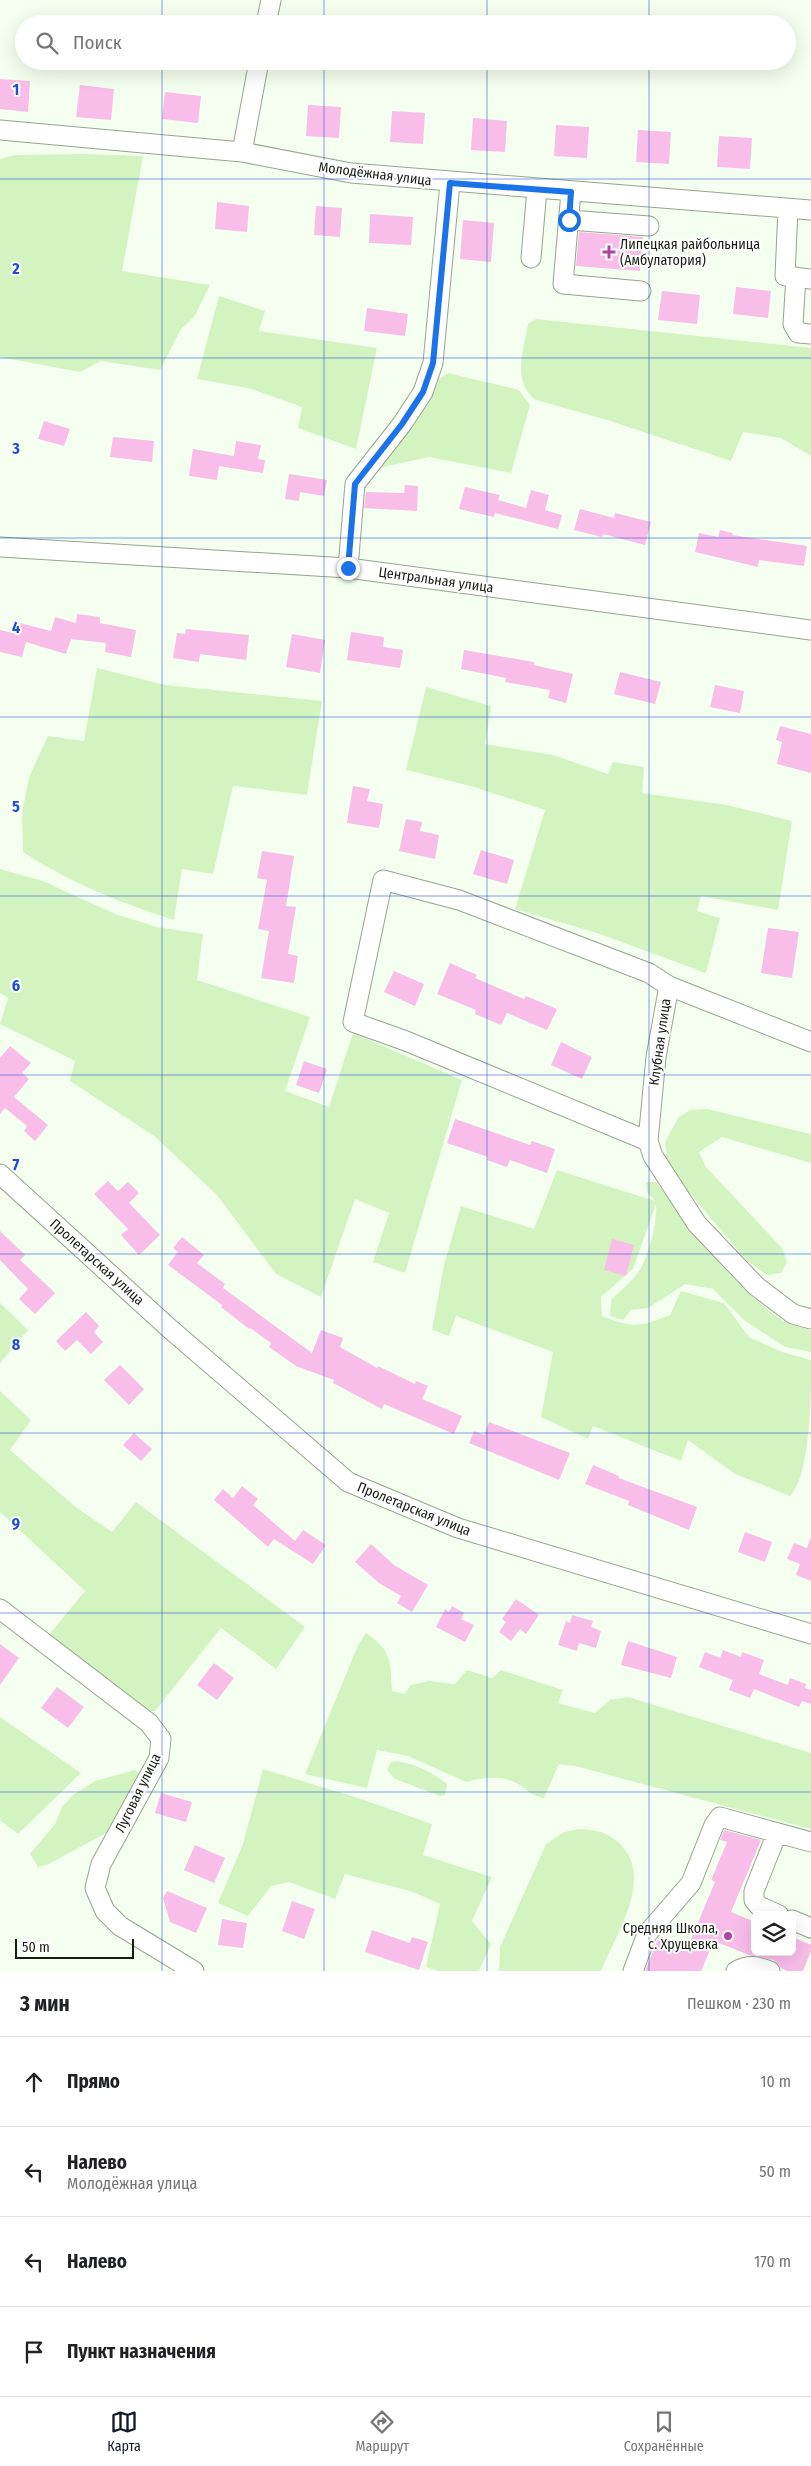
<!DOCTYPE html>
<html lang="ru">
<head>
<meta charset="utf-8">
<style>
  :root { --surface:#fff; --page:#f2f2f2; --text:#202124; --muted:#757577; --line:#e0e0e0; --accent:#111827 }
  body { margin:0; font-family:"Fira Sans Condensed",sans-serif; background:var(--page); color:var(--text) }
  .controls { position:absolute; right:15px; bottom:15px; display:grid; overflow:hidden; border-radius:8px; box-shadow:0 5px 20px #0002 }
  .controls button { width:45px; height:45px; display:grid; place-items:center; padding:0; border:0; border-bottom:1px solid var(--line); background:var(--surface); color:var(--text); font:25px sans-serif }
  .scale { position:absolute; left:15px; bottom:12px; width:119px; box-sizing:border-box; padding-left:5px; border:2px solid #171c13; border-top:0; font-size:14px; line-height:18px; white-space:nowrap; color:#171c13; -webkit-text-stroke:4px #fff; paint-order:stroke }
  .stop { position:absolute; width:15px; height:15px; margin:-11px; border:4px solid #1a73e8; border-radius:50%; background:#fff }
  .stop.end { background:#1a73e8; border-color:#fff; box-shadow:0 1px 5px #0008 }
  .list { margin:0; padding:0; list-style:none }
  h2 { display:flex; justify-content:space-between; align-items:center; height:65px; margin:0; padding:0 20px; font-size:21px }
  h2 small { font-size:16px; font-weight:400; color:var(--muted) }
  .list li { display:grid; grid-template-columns:32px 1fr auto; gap:15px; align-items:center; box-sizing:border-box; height:90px; padding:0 20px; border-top:1px solid var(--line) }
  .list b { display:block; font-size:19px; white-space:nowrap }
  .list p { margin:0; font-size:16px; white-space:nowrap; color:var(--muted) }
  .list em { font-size:16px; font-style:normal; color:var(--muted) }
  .icon { flex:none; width:28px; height:28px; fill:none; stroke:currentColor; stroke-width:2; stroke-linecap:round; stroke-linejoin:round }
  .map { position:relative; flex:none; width:811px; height:1971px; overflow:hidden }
  .search { position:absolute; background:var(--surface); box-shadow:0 5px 20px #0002; left:15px; right:15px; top:15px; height:55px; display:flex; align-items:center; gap:12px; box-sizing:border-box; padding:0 18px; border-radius:28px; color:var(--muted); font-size:19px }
  .sheet { height:425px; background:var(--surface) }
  nav { display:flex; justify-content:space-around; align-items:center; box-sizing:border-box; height:70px; border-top:1px solid var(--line); background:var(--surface); font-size:14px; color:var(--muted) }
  nav a { display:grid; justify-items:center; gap:2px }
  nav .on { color:var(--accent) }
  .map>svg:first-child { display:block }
  .green { fill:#d3f3c1 }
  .building { fill:#f9bdea }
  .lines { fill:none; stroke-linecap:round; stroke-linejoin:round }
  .minor-casing { stroke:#95a58d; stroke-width:21 }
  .minor { stroke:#fff; stroke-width:19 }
  .route { stroke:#1a73e8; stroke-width:6 }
  .grid { fill:none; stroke:#1d4ed8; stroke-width:1; stroke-opacity:0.55 }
  .poi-dot { fill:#b2429f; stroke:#fff; stroke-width:2 }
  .labels { text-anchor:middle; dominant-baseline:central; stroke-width:4; stroke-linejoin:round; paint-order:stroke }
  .street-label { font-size:14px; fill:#171c13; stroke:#fff }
  .poi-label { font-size:14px; fill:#171c13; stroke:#fff; text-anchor:start }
  .grid-label { font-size:16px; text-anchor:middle; font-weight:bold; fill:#1d4ed8; stroke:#fff; stroke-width:4; stroke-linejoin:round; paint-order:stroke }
</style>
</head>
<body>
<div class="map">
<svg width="811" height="1971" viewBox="0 0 811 1971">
  <rect width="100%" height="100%" fill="#f4ffef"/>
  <!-- green -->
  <path class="green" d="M85,154L143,156L122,271L210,285L194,317L181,329L160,370L101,361L80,372L0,357V159L15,155Z
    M219,296L265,311L259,331L377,348L356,449L298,428L302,407L248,388L197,379Z
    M536,319L811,348V456L781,438L743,432L731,461L607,420L536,400C511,383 524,348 528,324Z
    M448,373L519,390L530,405L511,473L429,457L378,468L434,382Z
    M97,668L166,685L322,701L307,795L233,786L213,874L182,869L174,920C121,903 70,883 23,852L22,813L29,777L48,736L84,741Z
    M426,687L491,706L485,744L553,755L608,774L613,762L644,767L642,793L727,805L792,821L778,910L701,896L697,911L720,918L706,973L597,933L515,909L545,810L474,787L406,770Z
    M0,869L43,881L115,914L157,927L203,934L197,980L310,1017L285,1091L329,1107L353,1033L462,1080L405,1273L373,1262L389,1213L355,1199L321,1297L276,1274L217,1195L154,1136L70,1081L75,1061L0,1024L8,998L0,993Z
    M707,1109L811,1134V1163L722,1137L699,1152L706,1167L782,1248L787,1262L781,1273L767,1275L746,1260L668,1167L665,1142L678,1118L690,1110Z
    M557,1170L655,1201L647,1192L646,1182H656C697,1231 725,1280 779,1318C788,1325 801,1325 811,1331V1352L785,1347L745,1321L713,1289L685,1284L648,1308L631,1310L623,1320L610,1316L611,1300C621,1290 633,1281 641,1268C649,1252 658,1221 656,1204L633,1269L601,1297L602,1316C633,1328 640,1327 670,1315L681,1291L724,1303L749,1337L782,1352L811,1360C811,1392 811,1476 790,1496L735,1474L688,1440L681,1461L593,1426L588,1439L541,1417L553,1352L456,1316L449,1336L432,1330L444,1265L461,1206L534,1229Z
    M0,1303L28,1330L0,1363Z
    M0,1391L31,1420L10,1450L77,1508L112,1532L136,1502L305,1627L276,1669L221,1628L155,1711H144L48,1636L85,1591L0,1512Z
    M366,1633C393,1651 390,1662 392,1691L404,1694L411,1685L429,1681L455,1684L467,1670L492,1678L501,1670L563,1690L558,1703L595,1713L610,1700L628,1697L811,1753V1829L575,1766L559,1764L544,1798C534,1796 530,1793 523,1787C505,1774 486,1777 466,1782L408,1756L377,1750L367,1788L305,1774L358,1645Z
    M0,1717L81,1773L18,1834L0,1820Z
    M397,1761C416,1764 432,1772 447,1784L445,1795L440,1796L395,1779L387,1770L391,1762Z
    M263,1769L358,1798L432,1824L423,1855L492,1877L472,1921L491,1944L479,1971H438L426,1967L440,1904L413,1892L345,1874L335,1899L289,1882L271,1886L248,1916L218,1903L243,1844Z
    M135,1770L140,1775L118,1818L106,1833L47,1865L38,1867L30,1854L55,1824L62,1807L73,1795L95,1781Z
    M578,1829C593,1829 606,1832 618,1842C656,1876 616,1934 601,1971H499L500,1947L546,1844L564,1832Z"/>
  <!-- building -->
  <path class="building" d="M0,79L30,81L28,112L0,109Z
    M80,85L114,89L111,120L76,117Z
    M165,92L201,96L198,123L162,119Z
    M308,105L341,107L339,138L306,136Z
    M392,111L425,113L423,144L390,142Z
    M473,118L507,121L505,152L471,150Z
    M556,125L589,127L587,158L554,156Z
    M638,130L671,132L669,164L636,162Z
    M719,136L752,138L750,169L717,167Z
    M217,202L249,206L247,232L215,229Z
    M316,206L342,208L340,237L314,235Z
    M370,214L413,217L411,245L369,243Z
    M463,220L494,223L491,262L460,259Z
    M579,232L643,237L640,271L576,266Z
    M736,287L771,291L768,318L733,314Z
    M662,291L700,295L697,324L658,320Z
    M367,308L408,314L405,336L364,331Z
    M44,421L70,429L64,446L38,439Z
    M113,437L154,441L152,462L110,457Z
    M236,441L261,445L258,459L265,460L263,473L219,466L217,480L189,476L193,449L234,456Z
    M289,474L327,480L324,496L300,492L299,501L285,499Z
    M405,485L418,486L417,511L364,508L366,492L404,493Z
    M465,487L500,495L498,500L526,508L531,490L549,495L545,510L562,515L558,529L495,513L494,517L459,509Z
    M580,509L614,518L615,513L651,522L645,545L603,534L602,537L574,530Z
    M720,530L733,533L732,535L807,546L804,566L759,560L758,567L695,552L699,533L718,537Z
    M77,614L100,617V623L136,630L131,657L105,652L106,643L71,639L66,654L26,642L22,657L0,652V630L17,634L20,623L51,631L55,617L76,623Z
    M186,629L249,635L246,660L200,654L199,662L173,658L177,633L185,634Z
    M351,632L384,637L383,647L403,650L400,668L347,660Z
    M292,634L325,640L320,673L286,667Z
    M464,650L534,662V665L573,674L566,703L548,698L550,690L505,682L506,678L461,669Z
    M620,672L661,682L655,704L614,694Z
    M715,685L744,691L740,713L710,707Z
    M780,726L811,734V773L777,764L782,742L776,740Z
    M353,786L370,789L367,801L383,804L379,828L347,823Z
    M406,819L422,822L420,831L439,835L435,859L399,851Z
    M481,850L514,860L507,884L473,874Z
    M262,851L294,856L286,906L296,907L288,954L298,956L294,983L261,978L269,931L258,929L267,880L257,878Z
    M768,928L799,932L792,978L761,973Z
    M450,963L477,975L475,978L524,999L526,996L557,1009L547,1030L507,1013L501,1025L475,1014L476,1010L437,994Z
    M394,971L424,984L415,1006L384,992Z
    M561,1042L592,1057L582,1079L551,1065Z
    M10,1046L31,1063L22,1073L29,1079L14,1097L48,1125L35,1141L24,1131L27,1126L5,1108L0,1114V1058Z
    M304,1061L327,1069L319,1093L296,1085Z
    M455,1119L530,1145L532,1141L555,1149L547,1173L510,1160L507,1167L487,1160L488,1157L447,1143Z
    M108,1181L118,1191L128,1182L139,1193L129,1203L160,1235L139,1255L121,1235L128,1229L94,1194Z
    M0,1231L25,1255L20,1260L55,1293L35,1314L19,1299L28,1289L0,1260Z
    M182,1237L204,1255L197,1263L225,1284L223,1288L312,1353L321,1330L343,1338L340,1347L377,1368L378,1366L415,1384L416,1381L428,1386L422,1399L462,1416L454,1434L384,1404L382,1409L333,1383L334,1380L296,1366L269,1347L271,1343L250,1328L249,1329L221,1307L222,1305L168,1265L178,1252L173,1248Z
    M612,1239L634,1245L626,1276L604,1270Z
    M86,1312L99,1326L94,1332L103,1342L91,1354L77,1340L65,1351L56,1341Z
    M120,1365L144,1389L129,1405L104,1380Z
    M489,1422L570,1453L559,1480L469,1443L474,1431L484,1435Z
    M134,1433L152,1449L141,1461L123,1445Z
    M593,1465L619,1476V1478L697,1507L689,1530L628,1505L629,1501L585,1484Z
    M242,1486L258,1499L253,1505L295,1541L303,1530L326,1545L313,1564L274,1539L268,1547L214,1500L223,1489L233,1498Z
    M745,1532L772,1542L765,1562L738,1552Z
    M810,1539H811V1581L796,1575L800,1564L787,1559L794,1543L807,1548Z
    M371,1544L394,1565L428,1585L412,1612L397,1603L401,1596L379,1583L355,1562Z
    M516,1599L539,1615L526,1634L520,1629L511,1641L499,1632L506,1622L502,1619Z
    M452,1606L464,1613L461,1619L474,1625L465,1642L436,1627L445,1609L449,1612Z
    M572,1615L593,1621L591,1627L601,1631L596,1648L579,1643L577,1651L558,1645L566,1621L570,1623Z
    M628,1641L677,1657L671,1678L621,1665Z
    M0,1644L19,1658L0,1685Z
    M723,1650L741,1657L742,1652L764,1660L759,1674L788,1685L790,1678L806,1684L805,1688L811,1690V1704L802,1701L799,1707L754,1689L750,1698L729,1690L733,1680L699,1667L705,1652L720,1658Z
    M214,1663L234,1678L217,1700L197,1685Z
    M57,1687L84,1707L68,1728L41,1708Z
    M161,1793L192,1802L186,1822L155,1813Z
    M724,1830L761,1840L731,1912L755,1922V1952H792V1937L811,1945V1951L803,1971H787L781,1968L774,1960L749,1955L714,1941L701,1971H645L659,1937L687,1949L715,1882L711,1880L727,1842L720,1840Z
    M195,1845L225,1858L214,1883L184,1870Z
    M167,1891L207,1908L196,1933L170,1922L163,1898Z
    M292,1901L315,1909L304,1939L282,1931Z
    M222,1919L247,1923L243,1948L218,1945Z
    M372,1930L410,1943L412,1937L428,1942L419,1970L365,1952Z"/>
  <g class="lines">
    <defs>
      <path id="minor" d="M266,24L271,0
        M0,130L242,152L351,173L811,210
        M242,152L259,61
        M571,192L563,284L641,291
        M788,209L785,276L811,279
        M569,220L649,226
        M531,258L537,189
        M796,277L793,324L798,333L811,334
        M0,547L348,568L811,630
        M348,568L355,484L402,424L423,392L433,363L450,183
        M669,986L811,1042
        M648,1141L406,1041L353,1022L383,880L459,900L649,973L669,986L656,1057L648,1141L653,1156L697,1224L756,1286L793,1314L811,1319
        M0,1174L169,1328L348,1482L458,1528L811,1634
        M0,1609L149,1723L161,1739L159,1758L101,1864L95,1888L105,1911L120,1926L194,1971
        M777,1833L754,1891V1900L759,1906L779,1915
        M792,1920L811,1928
        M633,1971L647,1934L691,1883L714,1825L720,1817L811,1842
        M736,1971C749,1964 757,1966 770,1971"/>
    </defs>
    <!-- minor casing -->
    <use href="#minor" class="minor-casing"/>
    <!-- minor -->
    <use href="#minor" class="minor"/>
  </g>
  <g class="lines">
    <!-- route -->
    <path class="route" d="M348,568L355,484L402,424L423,392L433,363L450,183L571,192L569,220"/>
  </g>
  <!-- grid -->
  <path class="grid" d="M162,0V24M324,0V24M487,0V24M649,0V24M162,61V1971M324,61V1971M487,61V1971M649,61V1971M0,179H811M0,358H811M0,538H811M0,717H811M0,896H811M0,1075H811M0,1254H811M0,1433H811M0,1613H811M0,1792H811"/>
  <!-- markers -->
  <g class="poi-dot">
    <path d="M606.5 244.5h5v5h5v5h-5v5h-5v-5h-5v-5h5z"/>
    <circle cx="728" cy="1936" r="5"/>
  </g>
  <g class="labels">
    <!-- street labels -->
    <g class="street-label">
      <text transform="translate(375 174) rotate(7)">Молодёжная улица</text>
      <text transform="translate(436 580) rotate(8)">Центральная улица</text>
      <text transform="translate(660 1042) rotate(-82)">Клубная улица</text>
      <text transform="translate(97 1262) rotate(42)">Пролетарская улица</text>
      <text transform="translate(414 1509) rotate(22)">Пролетарская улица</text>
      <text transform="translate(138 1793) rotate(-64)">Луговая улица</text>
    </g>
    <!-- poi labels -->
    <g class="poi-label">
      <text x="620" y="244">Липецкая райбольница<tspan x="620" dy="16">(Амбулатория)</tspan></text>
      <text x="718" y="1928" text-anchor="end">Средняя Школа,<tspan x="718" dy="16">с. Хрущевка</tspan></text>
    </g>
  </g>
  <g class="grid-label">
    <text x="16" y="95">1</text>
    <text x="16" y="274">2</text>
    <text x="16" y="454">3</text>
    <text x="16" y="633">4</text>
    <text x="16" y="812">5</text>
    <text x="16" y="991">6</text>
    <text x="16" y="1170">7</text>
    <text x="16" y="1350">8</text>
    <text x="16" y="1529">9</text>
  </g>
</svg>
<div class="controls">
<button><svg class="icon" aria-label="layers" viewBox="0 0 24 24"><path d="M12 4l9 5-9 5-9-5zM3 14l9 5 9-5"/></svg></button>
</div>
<div class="scale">50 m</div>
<div class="stop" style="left:569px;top:220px"></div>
<div class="stop end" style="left:348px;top:568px"></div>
<div class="search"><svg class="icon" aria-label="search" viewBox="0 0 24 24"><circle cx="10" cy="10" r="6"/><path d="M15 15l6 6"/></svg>Поиск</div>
</div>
<section class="sheet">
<h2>3 мин<small>Пешком · 230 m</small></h2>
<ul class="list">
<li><svg class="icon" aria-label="ahead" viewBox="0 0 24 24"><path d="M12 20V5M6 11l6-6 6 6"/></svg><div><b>Прямо</b></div><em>10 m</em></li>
<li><svg class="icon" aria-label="left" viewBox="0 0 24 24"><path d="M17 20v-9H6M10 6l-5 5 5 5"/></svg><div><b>Налево</b><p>Молодёжная улица</p></div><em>50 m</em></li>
<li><svg class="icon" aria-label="left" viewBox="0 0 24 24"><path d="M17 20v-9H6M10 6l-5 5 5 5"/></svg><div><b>Налево</b></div><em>170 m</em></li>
<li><svg class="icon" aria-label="arrive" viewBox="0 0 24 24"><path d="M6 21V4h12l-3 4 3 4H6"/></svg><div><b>Пункт назначения</b></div></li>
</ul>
</section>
<nav>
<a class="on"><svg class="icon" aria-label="map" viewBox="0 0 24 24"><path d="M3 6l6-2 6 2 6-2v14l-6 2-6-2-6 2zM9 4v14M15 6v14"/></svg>Карта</a>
<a><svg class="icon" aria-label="directions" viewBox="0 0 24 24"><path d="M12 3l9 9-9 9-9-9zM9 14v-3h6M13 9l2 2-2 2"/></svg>Маршрут</a>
<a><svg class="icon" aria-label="saved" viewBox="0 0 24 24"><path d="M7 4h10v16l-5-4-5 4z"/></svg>Сохранённые</a>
</nav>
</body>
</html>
